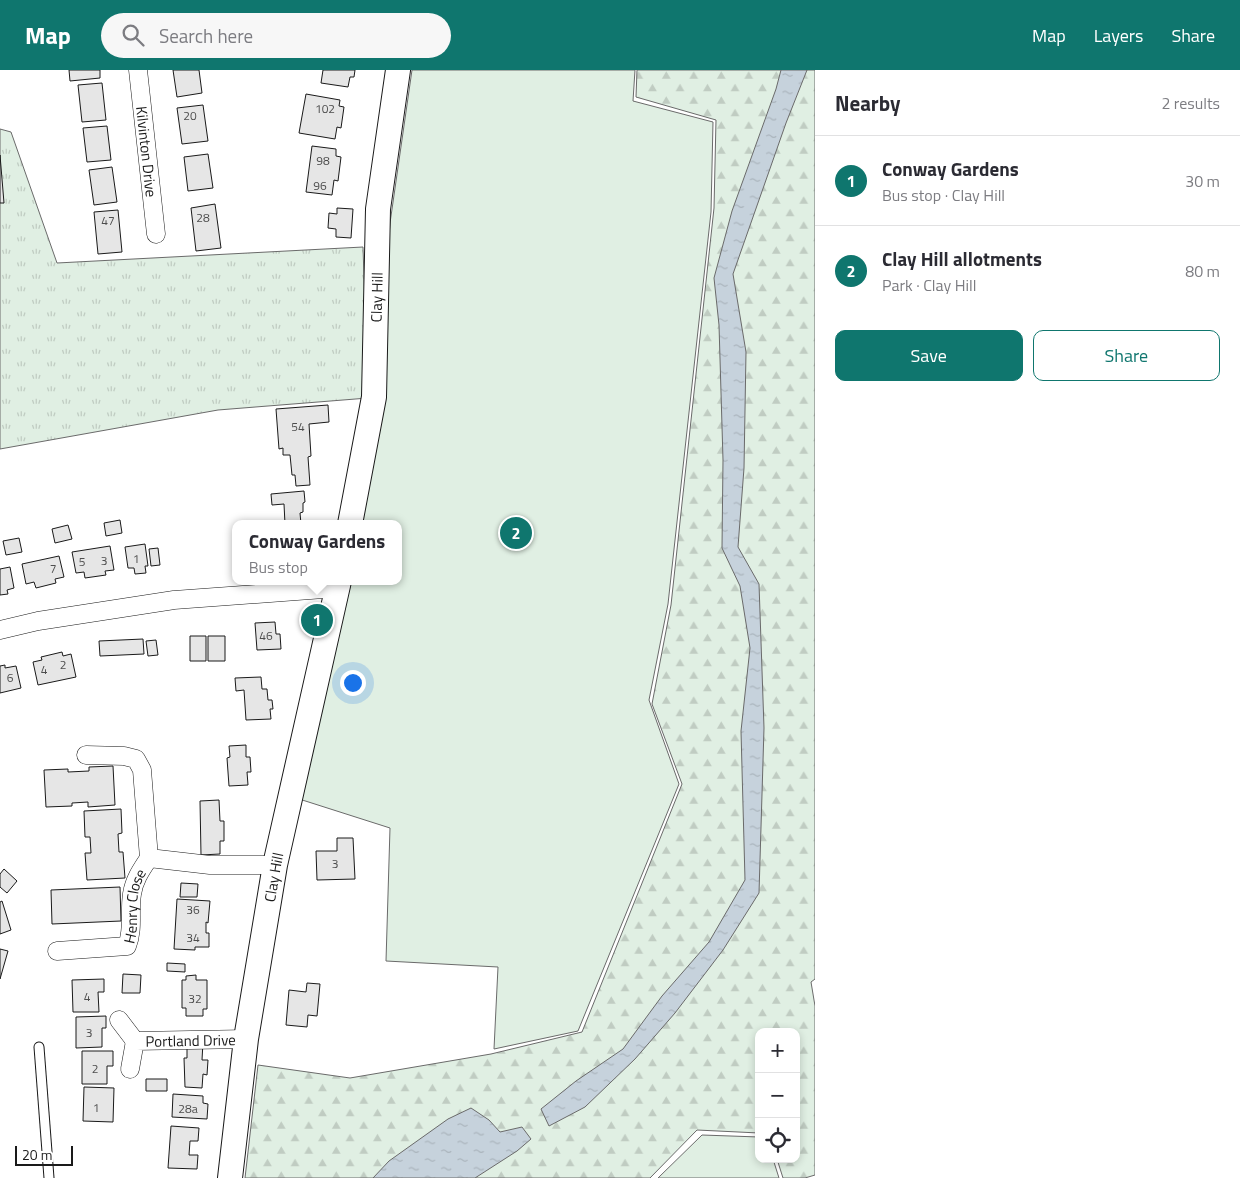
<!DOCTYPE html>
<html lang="en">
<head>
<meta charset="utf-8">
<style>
  :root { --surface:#fff; --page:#f7f7f7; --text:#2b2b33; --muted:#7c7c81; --line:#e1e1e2; --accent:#0f766e }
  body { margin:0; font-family:"Titillium Web",sans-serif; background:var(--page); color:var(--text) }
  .controls { position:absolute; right:15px; bottom:15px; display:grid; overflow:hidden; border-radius:10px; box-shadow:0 2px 8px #0003 }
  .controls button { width:45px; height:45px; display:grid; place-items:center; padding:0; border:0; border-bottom:1px solid var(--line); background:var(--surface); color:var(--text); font:25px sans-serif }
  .scale { position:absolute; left:15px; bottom:12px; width:58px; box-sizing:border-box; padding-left:5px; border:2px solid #1a1a1a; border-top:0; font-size:14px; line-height:18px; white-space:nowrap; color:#1a1a1a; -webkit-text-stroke:4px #fff; paint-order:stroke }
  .you { position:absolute; left:352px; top:612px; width:18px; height:18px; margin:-12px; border:4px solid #fff; border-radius:50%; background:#1a73e8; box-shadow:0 0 0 8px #1a73e833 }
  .badge { display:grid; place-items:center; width:32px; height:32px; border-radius:50%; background:var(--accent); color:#fff; font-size:16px; font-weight:700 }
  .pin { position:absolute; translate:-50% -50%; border:2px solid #fff; box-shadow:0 1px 5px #0006 }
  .popup { position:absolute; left:232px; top:450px; width:170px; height:65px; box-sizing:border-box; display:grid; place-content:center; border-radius:10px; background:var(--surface); filter:drop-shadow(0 1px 4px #0005); font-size:16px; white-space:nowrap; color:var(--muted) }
  .popup b { font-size:19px; color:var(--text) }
  .popup::after { content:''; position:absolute; left:50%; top:100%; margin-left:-10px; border:10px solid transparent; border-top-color:var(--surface) }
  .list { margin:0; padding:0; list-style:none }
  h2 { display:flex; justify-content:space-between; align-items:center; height:65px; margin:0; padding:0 20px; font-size:21px }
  h2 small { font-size:16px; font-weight:400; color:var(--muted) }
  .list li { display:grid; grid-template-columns:32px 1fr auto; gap:15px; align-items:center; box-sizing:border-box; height:90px; padding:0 20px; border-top:1px solid var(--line) }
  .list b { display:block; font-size:19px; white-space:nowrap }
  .list p { margin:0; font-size:16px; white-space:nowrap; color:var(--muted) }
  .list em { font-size:16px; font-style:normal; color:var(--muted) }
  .actions { display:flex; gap:10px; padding:15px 20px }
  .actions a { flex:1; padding:11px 0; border:1px solid var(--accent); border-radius:10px; text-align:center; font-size:18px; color:var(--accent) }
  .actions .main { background:var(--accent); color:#fff }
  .icon { flex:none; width:28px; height:28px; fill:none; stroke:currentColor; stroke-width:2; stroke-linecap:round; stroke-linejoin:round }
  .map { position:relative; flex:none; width:815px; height:1108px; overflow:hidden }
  header { display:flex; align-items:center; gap:30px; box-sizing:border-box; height:70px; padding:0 25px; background:var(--accent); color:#fff }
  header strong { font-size:24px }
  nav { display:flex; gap:28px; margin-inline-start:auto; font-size:18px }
  .search { width:350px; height:45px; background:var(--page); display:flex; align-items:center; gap:12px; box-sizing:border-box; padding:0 18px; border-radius:28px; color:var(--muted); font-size:19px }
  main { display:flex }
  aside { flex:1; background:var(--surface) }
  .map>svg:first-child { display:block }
  .forest { fill:url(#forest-firs); stroke:#6a6a6a }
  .park { fill:url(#park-tufts); stroke:#6a6a6a }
  .garden { fill:#e0efe3; stroke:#6a6a6a }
  .water { fill:url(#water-ripples); stroke:#6a6a6a }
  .building { fill:#e6e6e6; stroke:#1a1a1a }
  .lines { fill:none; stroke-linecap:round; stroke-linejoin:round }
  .lane-casing { stroke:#1a1a1a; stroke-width:11 }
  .street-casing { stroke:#1a1a1a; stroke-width:19 }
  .secondary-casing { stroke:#1a1a1a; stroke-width:26 }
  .lane { stroke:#fff; stroke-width:9 }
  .street { stroke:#fff; stroke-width:18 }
  .secondary { stroke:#fff; stroke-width:24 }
  .labels { text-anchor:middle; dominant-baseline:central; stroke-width:4; stroke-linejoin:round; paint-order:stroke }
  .number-label { font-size:12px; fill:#4d4d4d }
  .street-label { font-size:15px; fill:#1a1a1a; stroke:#fff }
</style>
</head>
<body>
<header>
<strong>Map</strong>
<div class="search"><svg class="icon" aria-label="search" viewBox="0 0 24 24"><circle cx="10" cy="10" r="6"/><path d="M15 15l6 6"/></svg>Search here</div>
<nav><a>Map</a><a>Layers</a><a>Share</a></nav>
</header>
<main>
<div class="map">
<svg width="815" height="1108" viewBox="0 0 815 1108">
  <defs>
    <pattern id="forest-firs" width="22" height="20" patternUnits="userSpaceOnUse" patternTransform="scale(1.25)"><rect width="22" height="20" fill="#e0efe3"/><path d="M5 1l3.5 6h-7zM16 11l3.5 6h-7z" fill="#c0ccc2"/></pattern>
    <pattern id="park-tufts" width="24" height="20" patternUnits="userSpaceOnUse" patternTransform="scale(1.25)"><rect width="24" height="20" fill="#e0efe3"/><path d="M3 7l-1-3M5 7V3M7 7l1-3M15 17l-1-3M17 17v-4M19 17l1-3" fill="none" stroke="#c0ccc2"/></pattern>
    <pattern id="water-ripples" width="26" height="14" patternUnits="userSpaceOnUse" patternTransform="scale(1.25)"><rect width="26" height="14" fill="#c6d2dc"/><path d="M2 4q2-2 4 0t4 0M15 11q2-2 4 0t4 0" fill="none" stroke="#aab4bc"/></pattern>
  </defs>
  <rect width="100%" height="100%" fill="#fff"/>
  <!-- forest -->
  <path class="forest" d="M637,0H815V909L811,912L815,936V1105L805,1108H783L777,1089H796V962H759V1063L697,1060L650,1108H245L258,995L350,1008L491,984L582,962L682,714L652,634L671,535L714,138L716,50L636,27Z"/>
  <!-- park -->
  <path class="park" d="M0,59L11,62L57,193L363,177L368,328L218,340L0,379Z"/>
  <!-- garden -->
  <path class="garden" d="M412,0H635L633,31L713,52L711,142L668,534L649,630L679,714L578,961L494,979L498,897L386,891L390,758L296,728L347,511H398V454H357L376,344L390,153Z
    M702,1065L759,1067V1089H773L779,1108H658Z"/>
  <!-- water -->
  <path class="water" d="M781,0H807L786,53L733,204L746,282L744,398L738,477L759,514L764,658L759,823L723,880L675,943L635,989L585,1037L549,1056L541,1039L576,1011L623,979L662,926L709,872L745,810L741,661L750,578L740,516L722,478L723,390L719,255L714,208L732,141L776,19Z
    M471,1038L489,1050L500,1062L522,1057L531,1069L517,1081L475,1108H373L389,1091L448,1049Z"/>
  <!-- building -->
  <path class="building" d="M69,0H100V8L70,11Z
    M173,0H199L202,23L177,27Z
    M323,0H355L354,7H350L348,17L321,13Z
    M102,13L106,50L82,52L78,15Z
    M306,24L340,30L339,36L344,37L341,58L337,57L335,69L299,63Z
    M203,35L208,71L182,74L177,38Z
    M107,56L111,90L87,92L83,58Z
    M312,76L336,79V86L341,87L338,111L334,110L332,125L306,122Z
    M208,84L213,118L188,121L184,87Z
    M0,85L4,133H0Z
    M112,97L117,132L94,135L89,100Z
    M215,134L221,178L196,181L191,138Z
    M337,138L353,139L351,168L336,167V159L328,158L329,143L337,144Z
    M118,140L122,182L98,184L94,142Z
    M328,335L329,352L309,354L311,386L308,387L310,415L296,416L295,405H292L290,385H283V378L279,379L276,339Z
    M304,421L305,432L303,433V442L300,443L301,454H285L284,434L272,435L271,424Z
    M120,450L122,463L106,466L104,453Z
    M68,455L72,469L55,473L52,459Z
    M19,468L22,482L6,485L3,471Z
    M145,474L148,496H145L146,503L135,504L134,498H128L125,477Z
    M110,476L114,500L105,501L106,505L85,508L84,502L76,503L72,482Z
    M158,478L160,495L151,496L149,479Z
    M59,486L64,507L55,509L56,513L36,518L34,512L26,514L22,494Z
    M10,497L14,518L7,520L8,524L0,525V499Z
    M275,552L276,564H280L281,579L257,580L255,553Z
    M190,566H206V591H190Z
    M208,566H225V591H208Z
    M143,569L144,584L100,586L99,571Z
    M156,570L158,585L148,586L146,571Z
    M62,582L63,586L71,584L76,607L38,615L33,592L42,590L41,587Z
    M5,595V598L16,596L21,618L0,623V596Z
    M261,607L262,619H267L268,630H272L273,639H270L271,649L246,650L244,620L236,621L235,608Z
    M246,675V687H250L251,702H247L248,715L229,716L227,688L230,687L229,676Z
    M113,696L115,735L88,737V732L72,733V736L46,737L44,700L68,699V702L89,701V697Z
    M219,730L220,751H224V771H220V784L201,785L200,731Z
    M121,739L122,763L118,764L119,782H123L125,808L87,810L85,783H91L90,767H85L84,741Z
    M337,768H353L355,809L317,810L316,781H337Z
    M4,799L17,811L7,823L0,817V804Z
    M181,813L198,814L197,827H180Z
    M120,817L121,851L52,854L51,820Z
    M177,829L210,831L208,853L206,852V863H209V877H195V880L174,879Z
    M2,831L11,860L0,864V832Z
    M0,879L8,881L0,909Z
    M167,893L185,894V902L167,901Z
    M123,904L141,905L140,923H122Z
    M196,905V910H207V939H203V946H186V938H182V910H186V906Z
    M104,909V922H98L99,942H73L72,910Z
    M307,913L320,914L317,946L308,945L307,957L286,955L289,920L306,922Z
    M106,946V958H102V977L76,978V947Z
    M187,972H203L202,990H208L207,1005L203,1004L202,1018L185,1017L184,988H187Z
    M82,981H113V996H107V1014H82Z
    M146,1009H167V1021H146Z
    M84,1017L114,1018L113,1052L83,1051Z
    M173,1024L203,1026V1033L208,1034L207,1049L172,1047Z
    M171,1056L199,1058L198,1071H190L189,1085H198L197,1099L168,1098Z"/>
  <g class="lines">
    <defs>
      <path id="lane" d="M39,977L49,1108"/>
      <g id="street">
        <path id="s1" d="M138,0L156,164"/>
        <path d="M0,560L38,551L174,530L337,518"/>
        <path d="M86,685L124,686L136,689L142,700L149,788L210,795H275"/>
        <path id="s2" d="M57,881L127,876C134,858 129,843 132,824C134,810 141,800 149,788"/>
        <path d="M119,950L135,971"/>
        <path id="s3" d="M130,999L135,971L246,969"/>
      </g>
      <g id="secondary">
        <path id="s4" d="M350,454L374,327L378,139L398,0"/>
        <path id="s5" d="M230,1108L246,969L275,795L339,511"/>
      </g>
    </defs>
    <!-- lane casing -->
    <use href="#lane" class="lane-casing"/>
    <!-- street casing -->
    <use href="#street" class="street-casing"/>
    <!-- secondary casing -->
    <use href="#secondary" class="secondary-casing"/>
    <!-- lane -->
    <use href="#lane" class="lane"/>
    <!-- street -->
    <use href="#street" class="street"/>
    <!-- secondary -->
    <use href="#secondary" class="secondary"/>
  </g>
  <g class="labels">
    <!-- number labels -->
    <g class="number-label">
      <text x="325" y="38">102</text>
      <text x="190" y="45">20</text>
      <text x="323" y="90">98</text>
      <text x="320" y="115">96</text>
      <text x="203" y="147">28</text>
      <text x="108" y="150">47</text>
      <text x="298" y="356">54</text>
      <text x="136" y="488">1</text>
      <text x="104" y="490">3</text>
      <text x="82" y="491">5</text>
      <text x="53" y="498">7</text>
      <text x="266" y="565">46</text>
      <text x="63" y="594">2</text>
      <text x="44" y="599">4</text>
      <text x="10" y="607">6</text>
      <text x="335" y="793">3</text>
      <text x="193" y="839">36</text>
      <text x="193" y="867">34</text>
      <text x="87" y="926">4</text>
      <text x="195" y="928">32</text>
      <text x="89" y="962">3</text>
      <text x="95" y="998">2</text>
      <text x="96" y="1037">1</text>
      <text x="188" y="1038">28a</text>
    </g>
    <!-- street labels -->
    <g class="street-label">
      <text stroke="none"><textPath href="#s1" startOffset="82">Kilvinton Drive</textPath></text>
      <text stroke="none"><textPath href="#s4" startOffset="229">Clay Hill</textPath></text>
      <text stroke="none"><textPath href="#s5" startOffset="304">Clay Hill</textPath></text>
      <text stroke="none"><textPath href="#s2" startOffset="111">Henry Close</textPath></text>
      <text stroke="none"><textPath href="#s3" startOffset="84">Portland Drive</textPath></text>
    </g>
  </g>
</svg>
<div class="controls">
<button>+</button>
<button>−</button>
<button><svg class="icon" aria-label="locate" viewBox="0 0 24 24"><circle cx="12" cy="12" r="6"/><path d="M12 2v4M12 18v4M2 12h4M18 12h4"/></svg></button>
</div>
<div class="scale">20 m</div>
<div class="you"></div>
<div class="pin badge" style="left:317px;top:550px">1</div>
<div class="popup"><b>Conway Gardens</b>Bus stop</div>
<div class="pin badge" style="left:516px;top:463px">2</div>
</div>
<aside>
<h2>Nearby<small>2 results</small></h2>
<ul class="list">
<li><span class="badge">1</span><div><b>Conway Gardens</b><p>Bus stop · Clay Hill</p></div><em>30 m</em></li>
<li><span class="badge">2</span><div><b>Clay Hill allotments</b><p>Park · Clay Hill</p></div><em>80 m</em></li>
</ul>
<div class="actions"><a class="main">Save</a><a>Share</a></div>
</aside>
</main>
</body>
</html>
